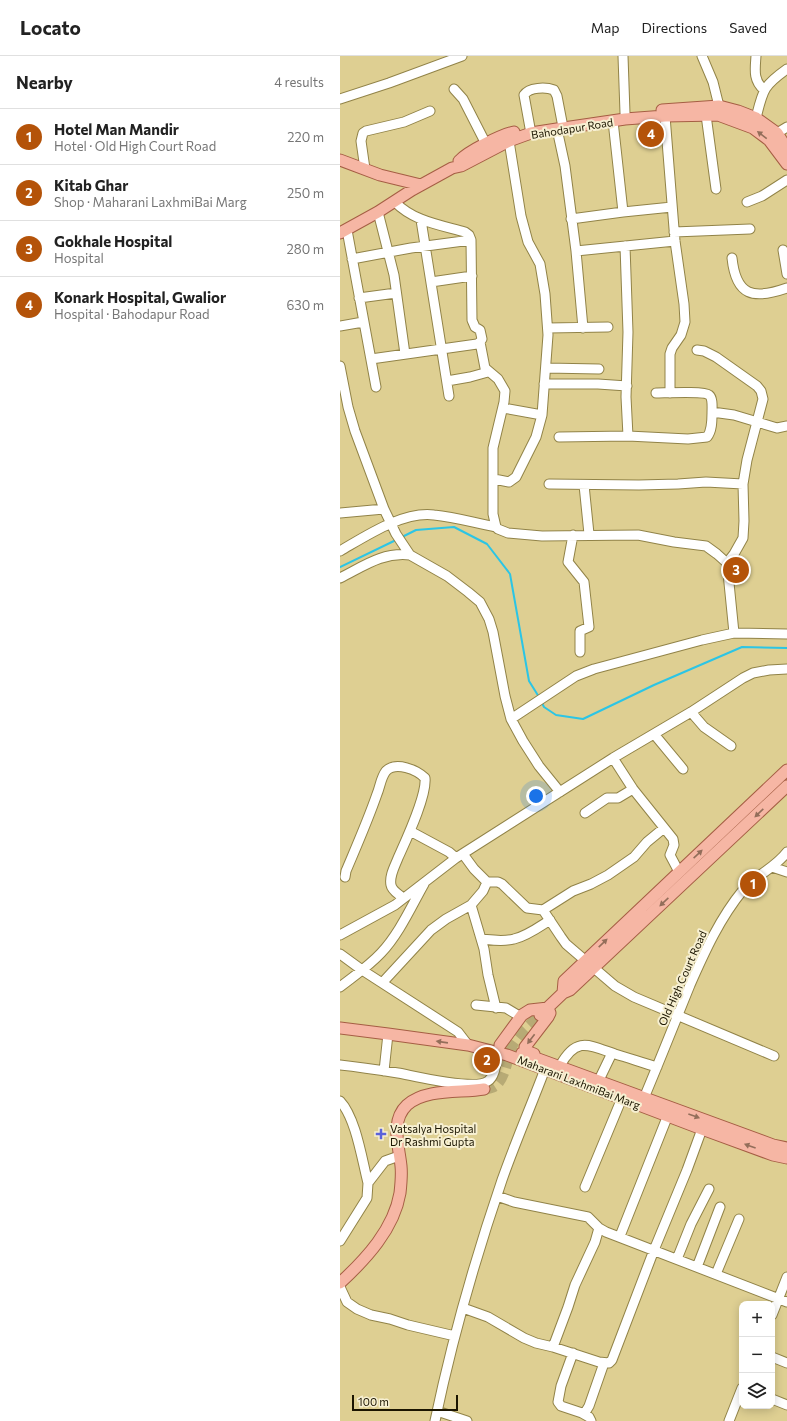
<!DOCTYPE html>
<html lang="en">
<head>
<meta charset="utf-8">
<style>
  :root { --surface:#fff; --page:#f6f6f6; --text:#222; --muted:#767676; --line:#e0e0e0; --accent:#b45309 }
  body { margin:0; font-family:Commissioner,sans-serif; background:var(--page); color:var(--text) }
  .controls { position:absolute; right:12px; bottom:12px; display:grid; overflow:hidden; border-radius:8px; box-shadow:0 2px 10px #0003 }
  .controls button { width:36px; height:36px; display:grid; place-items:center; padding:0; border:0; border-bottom:1px solid var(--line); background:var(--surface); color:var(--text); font:20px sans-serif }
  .scale { position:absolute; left:12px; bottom:10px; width:106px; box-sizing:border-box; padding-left:4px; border:2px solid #1b1500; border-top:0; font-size:11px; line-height:14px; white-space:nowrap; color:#1b1500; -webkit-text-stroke:3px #f7f0d2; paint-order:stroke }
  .you { position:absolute; left:196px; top:740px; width:14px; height:14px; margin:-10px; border:3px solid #fff; border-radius:50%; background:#1a73e8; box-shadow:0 0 0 6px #1a73e833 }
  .badge { display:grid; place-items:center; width:26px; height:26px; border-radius:50%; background:var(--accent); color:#fff; font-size:13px; font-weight:700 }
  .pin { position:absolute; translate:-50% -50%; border:2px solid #fff; box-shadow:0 1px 4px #0006 }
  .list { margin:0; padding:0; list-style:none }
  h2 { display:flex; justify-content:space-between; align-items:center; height:52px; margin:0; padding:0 16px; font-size:17px }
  h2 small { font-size:13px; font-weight:400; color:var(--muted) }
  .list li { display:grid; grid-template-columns:26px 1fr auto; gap:12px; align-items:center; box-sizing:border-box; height:56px; padding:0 16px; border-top:1px solid var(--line) }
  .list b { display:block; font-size:15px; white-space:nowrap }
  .list p { margin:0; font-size:13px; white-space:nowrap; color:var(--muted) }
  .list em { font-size:13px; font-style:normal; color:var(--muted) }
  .icon { flex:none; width:22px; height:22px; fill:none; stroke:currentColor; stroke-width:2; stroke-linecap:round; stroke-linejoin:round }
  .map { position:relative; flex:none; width:447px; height:1365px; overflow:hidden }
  header { display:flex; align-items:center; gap:24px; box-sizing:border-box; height:56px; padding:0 20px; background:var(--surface); border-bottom:1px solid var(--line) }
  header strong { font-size:19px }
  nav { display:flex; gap:22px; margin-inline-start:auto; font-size:14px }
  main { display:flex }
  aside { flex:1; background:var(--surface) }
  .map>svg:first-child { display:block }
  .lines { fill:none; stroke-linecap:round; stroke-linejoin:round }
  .stream { stroke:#2cc5e5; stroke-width:2 }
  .major-tunnel { stroke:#b7aa75; stroke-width:11; stroke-dasharray:11 5.5; stroke-linecap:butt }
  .minor-casing { stroke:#918348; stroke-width:11 }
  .major-casing { stroke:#a55e44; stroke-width:13 }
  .minor { stroke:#fff; stroke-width:9 }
  .major { stroke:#f6b6a4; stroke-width:11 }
  .oneway { fill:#936e5a }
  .poi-dot { fill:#5b62d9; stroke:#f7f0d2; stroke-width:1.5 }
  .labels { text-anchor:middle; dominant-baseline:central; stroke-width:4; stroke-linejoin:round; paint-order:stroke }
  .street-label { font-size:11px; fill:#1b1500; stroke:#f7f0d2 }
  .poi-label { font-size:11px; fill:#1b1500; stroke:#f7f0d2; text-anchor:start }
</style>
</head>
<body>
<header>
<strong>Locato</strong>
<nav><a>Map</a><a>Directions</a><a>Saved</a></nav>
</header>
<main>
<aside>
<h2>Nearby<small>4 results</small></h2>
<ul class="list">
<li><span class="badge">1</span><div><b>Hotel Man Mandir</b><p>Hotel · Old High Court Road</p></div><em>220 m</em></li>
<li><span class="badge">2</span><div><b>Kitab Ghar</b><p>Shop · Maharani LaxhmiBai Marg</p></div><em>250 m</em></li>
<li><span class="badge">3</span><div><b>Gokhale Hospital</b><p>Hospital</p></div><em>280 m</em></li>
<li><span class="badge">4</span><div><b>Konark Hospital, Gwalior</b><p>Hospital · Bahodapur Road</p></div><em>630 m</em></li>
</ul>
</aside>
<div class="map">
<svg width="447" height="1365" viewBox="0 0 447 1365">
  <rect width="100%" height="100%" fill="#decf92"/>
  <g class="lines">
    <!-- stream -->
    <path class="stream" d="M62,481L76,474L114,471L147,488L170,518L189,625L199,641
      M0,511L56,484
      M202,647L204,651L216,659L243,663L314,629L402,591L447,592"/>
    <!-- major-tunnel -->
    <path class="major-tunnel" d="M144,1033C147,1033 150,1032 153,1031C166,1025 167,998 174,986C181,976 191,968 200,959"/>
    <defs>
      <path id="minor" d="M283,0L285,57
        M362,0L373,26L379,50
        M416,0C415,14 413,24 424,34
        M114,33L123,43L146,88
        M0,43L49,27L122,0
        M366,59L376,133
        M325,60L335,185L344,248L345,266L341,279L332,292L330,298V337
        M416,62C423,34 423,30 447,13
        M273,65L283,156
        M190,72L184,39C189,31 206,31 214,34L217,40L222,66
        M217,73L225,110L236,195L243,272
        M437,77L447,71
        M25,113L21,85L23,77L26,75L64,66L90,55
        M407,146L422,140L447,124
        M38,156L54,219L65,298
        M231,163L283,156L332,151
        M81,164L109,340
        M7,174L36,331
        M334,176L410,173
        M285,190L288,276L286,341L288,380
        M443,194L447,218
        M236,195L335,185
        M392,202C396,240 413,244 447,232
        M12,203L71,192L131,184
        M91,226L132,220
        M19,242L56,237
        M0,270L23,266
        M208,272L268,271
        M140,286L145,312L158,323L165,335L164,346L153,392V458L156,471L158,473L168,477L202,480L298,479L334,486L366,490L377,498L387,507
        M357,294L364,295L376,301L417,330L421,335L423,343L407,404L403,428L404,465L403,482L394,498L387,507L394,577
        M31,303L137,288L140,286L142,283L140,274L135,271L132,264L131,184L129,179L125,176C100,169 73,165 55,146
        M0,310L8,351L15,375L44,453L56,478L70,499L107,520L128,536L140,546L149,563L153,576L165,640L171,663L183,685L199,710L220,736
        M206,312L259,313
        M107,325L130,321L148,316
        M204,328H258L287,330
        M163,352L202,359
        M372,356L394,359L437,372L447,370
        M219,381L288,380L348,383L367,381C372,375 372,365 372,357C372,352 373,342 369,339C364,335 325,337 316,337
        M154,423L169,426L176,421L196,381L202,359L208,279L205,238L200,208L188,186L181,160L169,85
        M209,428L299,429L338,428L366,426L403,428
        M244,429L249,478
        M0,457L44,453
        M233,479L228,506L244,526L249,571L240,575V596
        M0,495C26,480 63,455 94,459C115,461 135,467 156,471
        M0,522C24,510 42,496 70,499
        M351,656L364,671L391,690
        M171,663L236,620L254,613L362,584L394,577L447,578
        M314,678L343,713
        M273,702L293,733L333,783L334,789L330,799L339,816
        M245,757L267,742H278L293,733
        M70,775L109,796L116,802
        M123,798L134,813L147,826H158L162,828L187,852L203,854L221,881L226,888L275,930L294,941L434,1000
        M432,811L447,816
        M5,821L6,815C17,789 28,764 37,738C40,731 41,721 46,715C56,705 77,714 85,722C87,740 66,784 58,802C55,810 49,820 51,829C52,835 59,838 63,842
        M131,849L144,893L148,919L156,952
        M203,854L233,835L251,828L268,819L294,801L307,786L324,772
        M0,879L55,849L116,802L273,702L351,656L403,622L413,617L429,614L447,613
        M141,883C152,884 163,886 174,883C187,880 199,871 210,864
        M0,898L22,914L118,976L128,989
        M43,926L91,874L106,863L131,849L143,835L147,826
        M0,931C14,920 29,910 41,897C59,878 71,851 84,828
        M136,949L166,952L181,961
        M0,1009C19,1011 39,1014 58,1017C75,1020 135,1035 148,1025C156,1020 156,1004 158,996
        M220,1010C236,980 249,989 275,998C289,1002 303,1007 317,1011
        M44,1015L48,978
        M259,1024L272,997
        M304,1042C320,1004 335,966 350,929C365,895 380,862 403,834C416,819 435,812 447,796
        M0,1045C16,1062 22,1104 28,1127L27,1142L0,1185
        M28,1127L45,1105L59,1100
        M245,1131L282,1042
        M157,1140L174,1146L248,1161L259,1172L266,1176L447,1246
        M280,1180L328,1059
        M337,1203L351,1168L369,1133
        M357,1211L380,1151
        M376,1218L399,1163
        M0,1231L7,1246L17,1253L31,1259L50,1263L68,1269L115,1280
        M123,1252L148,1261L184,1282L196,1287L213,1291L259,1306L269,1307L272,1304L314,1194L347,1114L362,1073
        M432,1259L447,1221
        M213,1291L228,1251L235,1229L255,1186L259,1172
        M233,1297L221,1330L218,1346L221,1350L242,1357L246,1355L249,1350L264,1307
        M432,1301L447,1307
        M432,1343L447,1349
        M97,1355L127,1365
        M242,1357L249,1361L251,1365
        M95,1365C112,1284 135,1203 162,1124C175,1087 191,1050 205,1013
        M389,1365L402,1332"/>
      <path id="major" d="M322,54L379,50L398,55L416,62L437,77L447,93
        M0,104L40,119L81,129
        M119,105C128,95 161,79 174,76
        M0,177L38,156L72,134L112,112L121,110L169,85L191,77L217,73L285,63L325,60L378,59L413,72L429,84L447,108
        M223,937L224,925L447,714
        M200,959L223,937L230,934L447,730
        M0,972L48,978L128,989L167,999L362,1073L433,1099L447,1102
        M160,989L182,959L190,954L208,952
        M182,997L433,1089L447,1092
        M194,998L186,995L185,991L208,961L210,957L208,952
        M0,1227C26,1203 54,1173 60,1137C61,1128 62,1119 61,1110C59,1090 50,1065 67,1049C86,1032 121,1037 144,1033"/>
    </defs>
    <!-- minor casing -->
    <use href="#minor" class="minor-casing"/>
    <!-- major casing -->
    <use href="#major" class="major-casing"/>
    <!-- minor -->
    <use href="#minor" class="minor"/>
    <!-- major -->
    <use href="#major" class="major"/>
  </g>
  <!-- one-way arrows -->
  <defs><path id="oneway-solid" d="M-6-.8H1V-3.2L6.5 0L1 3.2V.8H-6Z"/></defs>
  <g class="oneway">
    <use href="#oneway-solid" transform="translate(422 79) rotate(-142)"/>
    <use href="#oneway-solid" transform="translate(419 757) rotate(136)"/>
    <use href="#oneway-solid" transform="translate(358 798) rotate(-43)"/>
    <use href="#oneway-solid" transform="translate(324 846) rotate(137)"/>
    <use href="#oneway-solid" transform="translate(263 887) rotate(-44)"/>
    <use href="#oneway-solid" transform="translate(191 983) rotate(127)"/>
    <use href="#oneway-solid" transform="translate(102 986) rotate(-172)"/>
    <use href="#oneway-solid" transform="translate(354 1060) rotate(20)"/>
    <use href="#oneway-solid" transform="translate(410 1090) rotate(-160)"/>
  </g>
  <!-- markers -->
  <path class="poi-dot" d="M39 1072h4v4h4v4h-4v4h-4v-4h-4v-4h4z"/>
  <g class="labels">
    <!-- street labels -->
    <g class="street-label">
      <text transform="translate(232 72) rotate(-9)">Bahodapur Road</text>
      <text transform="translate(342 922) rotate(-66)">Old High Court Road</text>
      <text transform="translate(239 1026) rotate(21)">Maharani LaxhmiBai Marg</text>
    </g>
    <!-- poi labels -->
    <g class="poi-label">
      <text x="50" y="1072">Vatsalya Hospital<tspan x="50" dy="13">Dr Rashmi Gupta</tspan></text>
    </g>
  </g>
</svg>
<div class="controls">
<button>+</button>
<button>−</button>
<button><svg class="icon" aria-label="layers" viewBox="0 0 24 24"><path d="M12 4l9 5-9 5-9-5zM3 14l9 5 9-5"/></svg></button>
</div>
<div class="scale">100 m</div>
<div class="you"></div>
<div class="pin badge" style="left:413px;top:828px">1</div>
<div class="pin badge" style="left:147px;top:1004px">2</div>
<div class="pin badge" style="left:396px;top:514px">3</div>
<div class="pin badge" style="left:311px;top:78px">4</div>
</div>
</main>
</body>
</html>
